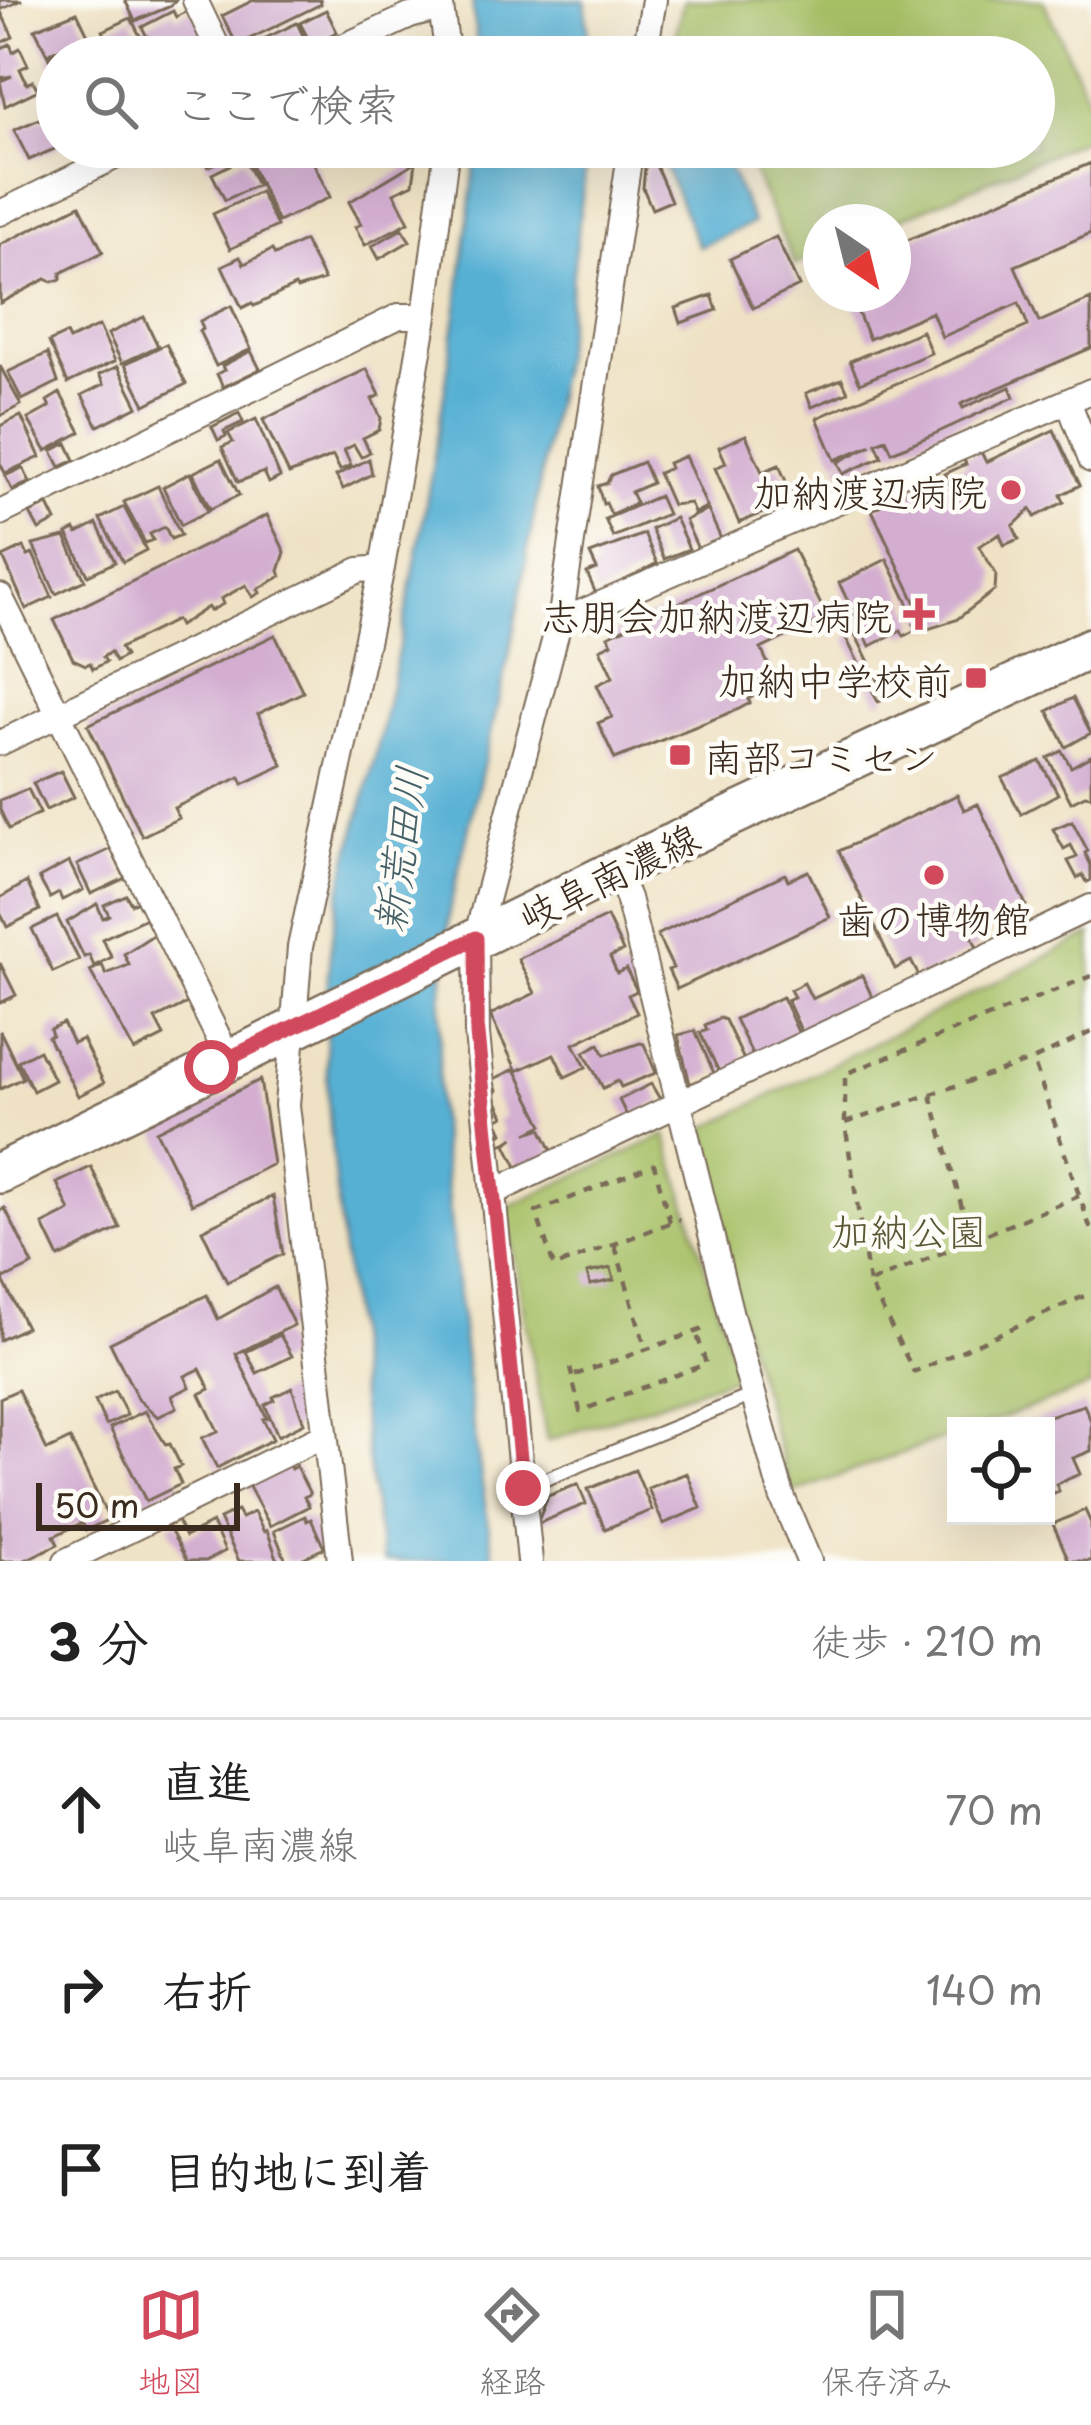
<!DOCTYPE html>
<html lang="ja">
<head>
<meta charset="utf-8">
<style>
  :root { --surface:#fff; --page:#f6f6f6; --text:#222; --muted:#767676; --line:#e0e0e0; --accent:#d1495b }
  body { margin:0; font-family:"Playpen Sans","Klee One",sans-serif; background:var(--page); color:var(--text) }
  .controls { position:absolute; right:36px; bottom:36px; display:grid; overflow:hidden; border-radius:0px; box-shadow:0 12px 48px #0002 }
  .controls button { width:108px; height:108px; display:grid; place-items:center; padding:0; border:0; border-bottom:3px solid var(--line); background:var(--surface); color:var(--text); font:60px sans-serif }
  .compass { position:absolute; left:803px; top:204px; width:108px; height:108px; border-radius:50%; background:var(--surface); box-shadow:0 12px 48px #0002; rotate:145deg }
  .scale { position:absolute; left:36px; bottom:30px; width:204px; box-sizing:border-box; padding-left:12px; border:6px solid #3b2a1e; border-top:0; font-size:33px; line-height:42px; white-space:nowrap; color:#3b2a1e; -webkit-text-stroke:9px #fdfcf7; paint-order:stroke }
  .stop { position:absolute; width:36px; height:36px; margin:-27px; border:9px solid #d1495b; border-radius:50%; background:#fff }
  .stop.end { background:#d1495b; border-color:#fff; box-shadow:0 3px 12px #0008 }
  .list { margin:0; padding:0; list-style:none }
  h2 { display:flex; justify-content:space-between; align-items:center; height:156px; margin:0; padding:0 48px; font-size:51px }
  h2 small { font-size:39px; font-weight:400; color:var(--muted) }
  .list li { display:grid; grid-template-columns:78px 1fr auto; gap:36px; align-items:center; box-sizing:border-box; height:180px; padding:0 48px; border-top:3px solid var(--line) }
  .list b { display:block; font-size:45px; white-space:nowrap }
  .list p { margin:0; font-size:39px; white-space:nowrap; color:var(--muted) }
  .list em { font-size:39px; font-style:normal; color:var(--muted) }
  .icon { flex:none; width:66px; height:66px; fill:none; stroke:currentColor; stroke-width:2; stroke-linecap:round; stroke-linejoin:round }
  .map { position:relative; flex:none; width:1091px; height:1561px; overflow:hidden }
  .search { position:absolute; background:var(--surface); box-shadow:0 12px 48px #0002; left:36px; right:36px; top:36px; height:132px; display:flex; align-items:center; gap:30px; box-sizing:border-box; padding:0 42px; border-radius:66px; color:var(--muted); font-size:45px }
  .sheet { height:696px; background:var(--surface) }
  nav { display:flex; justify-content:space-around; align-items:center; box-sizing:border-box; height:168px; border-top:3px solid var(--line); background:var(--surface); font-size:33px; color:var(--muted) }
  nav a { display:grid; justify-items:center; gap:6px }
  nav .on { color:var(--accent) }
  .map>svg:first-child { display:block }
  .green { fill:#a7c066; stroke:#717542; stroke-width:3 }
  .water { fill:#57b0d4; stroke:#496d79; stroke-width:3 }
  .building { fill:#d3aed1 }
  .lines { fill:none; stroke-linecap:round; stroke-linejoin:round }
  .lane-casing { stroke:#7a6a58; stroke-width:16 }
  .street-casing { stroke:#7a6a58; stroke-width:28 }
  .primary-casing { stroke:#7a6a58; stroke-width:44 }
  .path { stroke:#7a6a58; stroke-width:4.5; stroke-dasharray:9 9; stroke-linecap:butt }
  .lane { stroke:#fff; stroke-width:12 }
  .street { stroke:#fff; stroke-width:24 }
  .primary { stroke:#fff; stroke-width:39 }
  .route { stroke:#d1495b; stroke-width:15 }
  .poi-dot { fill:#d1495b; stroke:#fdfcf7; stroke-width:4.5 }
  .labels { text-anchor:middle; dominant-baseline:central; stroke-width:9; stroke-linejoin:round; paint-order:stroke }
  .poi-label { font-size:39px; fill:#3b2a1e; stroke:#fdfcf7; text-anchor:end }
  .street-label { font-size:39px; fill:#3b2a1e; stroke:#fdfcf7 }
  .park-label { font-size:39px; fill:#5b5734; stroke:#fdfcf7 }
  .water-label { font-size:42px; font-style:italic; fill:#466067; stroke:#fdfcf7 }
</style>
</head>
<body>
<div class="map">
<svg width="1091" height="1561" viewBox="0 0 1091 1561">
  <rect width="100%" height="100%" fill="#fdfcf7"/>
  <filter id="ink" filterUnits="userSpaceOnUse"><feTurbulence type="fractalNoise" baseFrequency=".00833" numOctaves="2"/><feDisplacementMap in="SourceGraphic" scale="24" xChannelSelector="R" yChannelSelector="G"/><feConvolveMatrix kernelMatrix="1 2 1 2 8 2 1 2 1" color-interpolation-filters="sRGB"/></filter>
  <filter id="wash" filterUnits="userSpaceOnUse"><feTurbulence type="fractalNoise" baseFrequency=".004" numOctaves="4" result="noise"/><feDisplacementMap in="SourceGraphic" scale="48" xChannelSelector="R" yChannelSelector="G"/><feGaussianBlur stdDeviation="2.7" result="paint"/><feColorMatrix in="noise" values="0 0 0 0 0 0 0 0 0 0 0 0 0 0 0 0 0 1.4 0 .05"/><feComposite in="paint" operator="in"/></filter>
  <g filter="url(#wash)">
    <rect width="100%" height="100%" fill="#efe2c4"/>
    <!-- green -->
    <path class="green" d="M684,0H1043L1091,105V136L893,222H821V253L795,265L742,147H1034V57H685L673,44Z
      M1091,934V1386L979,1426H956V1434L792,1493L737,1308L706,1128Z
      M666,1135L738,1376L547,1441L505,1208Z"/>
    <!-- water -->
    <path class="water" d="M472,0H585L591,57H478Z
      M477,147H588L566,332L510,652L450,907L441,998L438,1110L471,1410L494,1561H383C367,1475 359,1388 349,1301C336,1193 321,1084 328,976C333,891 364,810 382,728C423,537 456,341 477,147Z
      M674,147H720L753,223L699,247L659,153Z"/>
    <g id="blocks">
      <!-- building -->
      <path class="building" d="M0,0H22L0,10L13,37L0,43Z
        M125,0H176L171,6L135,21Z
        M254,0H320L321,4L237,45L222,16Z
        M192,9L208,40L175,57H157L142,27L173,11L176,17Z
        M326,10L337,32L311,44L300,23Z
        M77,12L88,35L47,54L35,29Z
        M131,18L147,50L134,57H116L103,31Z
        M297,23L308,46L287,57H247L243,49Z
        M90,37L99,57H57V75L48,57Z
        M10,44L13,52L20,48L28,65L20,69L27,84L33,81L38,90L5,106L0,81L12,76L0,78V49Z
        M53,113L57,121V148L29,160L14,130Z
        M199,147H239L241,151L208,167Z
        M263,147H306L330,197L278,222L246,155Z
        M314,147H349L324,159Z
        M244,158L257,185L225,200L212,174Z
        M416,162L413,184L394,193L409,222L365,245L355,227L361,224L349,202Z
        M655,163L671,201L652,209L643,188L645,167Z
        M1091,163V233L1015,266L1039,322L1091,299V348L961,404L963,408L1010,387L1014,397L932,435L892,452L886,439L876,443L882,457L843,474L838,462L872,445L835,460L817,418L1028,326L1019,303L942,337L932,312L869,339L850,294H893V246Z
        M260,192L277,226L230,249L213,214Z
        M80,205L103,252L61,273V279L52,282L46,279L0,303V245Z
        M402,229L410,241L379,259L372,246Z
        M776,237L799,286L753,308L730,259Z
        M304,241L324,280L297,289L295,286L254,306L252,303L242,308L222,266L240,257L244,264L272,250L275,255Z
        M712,295L717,310L681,323L676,308Z
        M231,306L251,349L216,366L199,331L203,329L200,321Z
        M144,317L158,346L122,363L108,334Z
        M99,326L115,361L68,383L49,342L66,334L69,340Z
        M922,331L931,353L860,383L850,361Z
        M166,344L186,384L145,405L125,364Z
        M251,351L260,369L223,387L217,374L224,370L222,366Z
        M48,353L58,382L22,400L8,372Z
        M0,366L21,405L0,416Z
        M118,366L138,406L98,426L82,395L104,384L99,375Z
        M367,369L380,395L372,399L381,418L379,430L363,438L370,452L361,457L354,445L344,450L351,465L340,470L333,456L289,474L263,420Z
        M842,379L848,392L812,407L806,393Z
        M60,393L81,432L46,451L28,419L50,407L47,401Z
        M239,413L243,422L224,431L226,436L218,440L212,427Z
        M21,416L40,457L5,473L0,463V426Z
        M256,419L280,477L269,483L264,472L238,482L222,447L233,442L228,433Z
        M1054,430L1080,485L1061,495L1064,502L1035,517L1031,509L1013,526L1019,539L1004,545L1000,534L979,546L996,574L995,590L956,620L928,629L872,510L929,478L935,489L949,482L945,474L966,464L963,458L980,450L986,462Z
        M746,435L762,472L779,465L796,505L775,514L772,509L739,523L715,468L726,463L719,447Z
        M67,443L75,460L60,467L52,451Z
        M685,456L707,507L694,513L690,503L672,505L658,473L670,468L668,463Z
        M221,459L239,495L210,509L193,473Z
        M369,459L372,474L343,489L336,476Z
        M643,462L652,483L631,492L636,503L611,514L606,503L603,504L598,486L607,483L611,475Z
        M23,468L30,482L12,490L5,476Z
        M190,473L208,511L181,525L163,487Z
        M158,486L181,535L171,539L165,527L150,534L153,540L145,543L124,502Z
        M659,496L667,514L613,537L605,519Z
        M48,505L56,521L39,530L30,513Z
        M124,507L146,550L123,562L100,519Z
        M708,510L721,539L698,549L685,520Z
        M267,515L285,552L279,571L281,576L258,589L260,593L253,597L246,585L221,599L223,604L210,611L208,607L179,626L176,620L120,648L125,656L115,662L110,652L103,657L106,662L93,669L90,663L86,665L73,659L54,620Z
        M675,518L689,549L664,559L651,529Z
        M97,524L115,562L88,575L67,534L75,530L77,534Z
        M644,534L657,563L597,596L587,573L597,569L590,554Z
        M65,537L85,580L56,594L33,545Z
        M24,547L28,556L33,554L52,597L26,609L3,557Z
        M794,550L827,617L761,649L778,685L748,699L750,703L739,709L615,759L598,723L612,717L597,685L613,677L600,649L612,643L608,636Z
        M887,559L917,622L914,624L917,629L904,636L901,630L870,646L839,583Z
        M855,634L887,698L878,702L846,638Z
        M275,635L303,692L258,714L283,765L243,784L240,777L174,808L179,818L142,836L88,725Z
        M1073,698L1091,733L1066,747L1048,711Z
        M1062,751L1071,767L1091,756V796L1085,795L1071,802L1048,758Z
        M1040,761L1058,794L1021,814L1002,778Z
        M61,771L74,797L46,810L33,783Z
        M28,789L40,813L9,829L0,810V800Z
        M957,795L964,810L978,804L1026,905L970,932L977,947L920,978L911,961L895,969L839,851Z
        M1072,821L1088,851L1085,853L1091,865V880L1087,882L1083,875L1077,878L1068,861L1077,857L1071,845L1064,849L1053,829Z
        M111,849L125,878L91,894L77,865Z
        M69,862L83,890L62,900L59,893L50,898L39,878Z
        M808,871L830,917L677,989L668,970L673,968L657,935L785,874L788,880Z
        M27,882L40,910L7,927L0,912V898Z
        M126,895L131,904L140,900L148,917L102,939L112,957L94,966L89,955L84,957L67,922L97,904L103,918L109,915L104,905Z
        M57,917L79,960L53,972L32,929Z
        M607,917L623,951L610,957L617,973L626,969L637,991L628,995L637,1013L574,1044L586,1067L565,1077L554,1054L517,1071L490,1015L535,993L518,959Z
        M156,933L187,1003L155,1019L164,1036L134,1051L90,971L102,965L106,974L129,965L124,954Z
        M0,963L16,995L0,1003Z
        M862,975L875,1003L804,1037L787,1000L794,997L790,990L804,983L812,999Z
        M782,997L800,1036L754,1058L735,1019Z
        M720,1018L725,1020L745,1062L720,1074L700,1033L707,1030L705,1025Z
        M63,1023L73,1043L82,1039L104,1083L78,1096L48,1037L52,1035L50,1029Z
        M0,1031L23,1078L0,1089Z
        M695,1031L714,1073L690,1084L678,1035Z
        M640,1043L644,1044L656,1073L621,1087L618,1081L603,1088L584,1052L599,1044L605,1055Z
        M39,1050L54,1080L33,1091L18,1061Z
        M515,1069L543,1125L527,1133L541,1128L553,1153L518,1169L506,1144L514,1137L501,1145L499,1136L503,1133L497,1120L504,1116L495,1097L497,1090L492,1080Z
        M260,1080L273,1164L192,1204L156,1131Z
        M651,1084L661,1101L628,1118L619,1100Z
        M91,1167L120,1228L59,1258L43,1225L70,1211L57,1183Z
        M273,1196L283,1254L227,1282L202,1230Z
        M5,1208L33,1265L4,1279L0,1270V1210Z
        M611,1268L614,1280L590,1285L587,1273Z
        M0,1274L26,1327L0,1340Z
        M275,1287L294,1325L236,1354L267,1418L263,1419L273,1439L217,1468L202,1438L218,1431L200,1394L210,1389L200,1369L185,1376L190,1387L172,1396L177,1407L158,1417L138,1399L110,1343L207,1295L218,1319Z
        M280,1335L292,1356L257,1373L246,1352Z
        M292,1388L304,1423L278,1436L265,1405L274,1400L273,1397Z
        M18,1390L47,1450L70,1439L109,1519L86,1530L82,1523L54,1536L58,1544L23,1561H0V1398Z
        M115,1391L127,1415L106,1425L95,1401Z
        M1084,1405L1091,1421V1451L1073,1458L1080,1474L1056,1484L1059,1491L1046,1496V1488L1050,1486L1046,1476V1426H1034L1032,1421Z
        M145,1411L166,1445L170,1444L181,1466L174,1469L181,1484L146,1501L110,1428Z
        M289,1465L291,1469L296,1466L310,1494L304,1497L309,1506L270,1526L248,1485Z
        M635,1470L652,1510L605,1529L588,1489Z
        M687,1473L701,1508L663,1524L648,1488Z
        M578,1484L586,1504L537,1524L548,1496Z
        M1085,1510L1091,1523V1561H1069L1053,1524Z
        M237,1511L241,1518L254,1512L264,1532L267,1530L278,1561H239L219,1519Z
        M305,1516L307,1521L311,1519L324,1548L297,1561H286L274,1531Z
        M177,1521L185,1537L212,1523L225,1551L206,1561H187L168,1526Z"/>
    </g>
  </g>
  <g filter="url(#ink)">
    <use href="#blocks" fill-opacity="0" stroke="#7a6a58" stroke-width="3"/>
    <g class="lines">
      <defs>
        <path id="lane" d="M524,1488L753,1395"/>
        <path id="street" d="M195,0L222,57
          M440,0L448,57
          M321,57L410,16L441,8
          M644,57L654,0
          M0,213L135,147
          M1068,401L1091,460
          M0,513L399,316H425
          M0,596L229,1059
          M561,615L580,613L1091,391
          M0,743L359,570L382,568
          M616,870L628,898L732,1319L782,1496L809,1561
          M494,1192L1091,907
          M66,1561L324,1435
          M340,1561L287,1105L300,947L382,568L425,316L447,147
          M530,1561L477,1034L476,938L561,615L631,147"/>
        <path id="primary" d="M0,1173L616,870L1091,648"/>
      </defs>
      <!-- lane casing -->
      <use href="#lane" class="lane-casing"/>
      <!-- street casing -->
      <use href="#street" class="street-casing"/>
      <!-- primary casing -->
      <use href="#primary" class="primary-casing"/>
      <!-- path -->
      <path class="path" d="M1091,1032L1033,1060L1091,1230
        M931,1095L971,1240
        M845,1123V1074L1091,976
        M1079,1196L869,1283L914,1372L1091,1293
        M670,1222L654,1164L536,1212L554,1267L680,1219
        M615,1246L646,1349
        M869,1283L845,1123L1033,1060
        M570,1368L580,1411L706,1364L696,1331
        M575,1375L709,1327"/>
      <!-- lane -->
      <use href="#lane" class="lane"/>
      <!-- street -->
      <use href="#street" class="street"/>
      <!-- primary -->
      <use href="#primary" class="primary"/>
    </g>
  </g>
  <g class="lines" filter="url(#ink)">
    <!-- route -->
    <path class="route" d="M211,1067L476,938L477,1034L523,1488"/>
  </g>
  <!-- markers -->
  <g class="poi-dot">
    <circle cx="1011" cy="490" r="12"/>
    <path d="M913 596h12v12h12v12h-12v12h-12v-12h-12v-12h12z"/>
    <rect x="964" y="666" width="24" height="24" rx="6"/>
    <rect x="668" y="743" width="24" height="24" rx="6"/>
    <circle cx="934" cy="875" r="12"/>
  </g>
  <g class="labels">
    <!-- poi labels -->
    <g class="poi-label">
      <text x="987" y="490">加納渡辺病院</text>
      <text x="892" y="614">志朋会加納渡辺病院</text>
      <text x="952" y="678">加納中学校前</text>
      <text x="704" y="755" text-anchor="start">南部コミセン</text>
      <text x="934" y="917" text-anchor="middle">歯の博物館</text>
    </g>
    <!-- street labels -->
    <g class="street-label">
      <text transform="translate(608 875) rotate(-26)">岐阜南濃線</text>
    </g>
    <!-- park labels -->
    <g class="park-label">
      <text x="909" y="1229">加納公園</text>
    </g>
    <!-- water labels -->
    <g class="water-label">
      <text transform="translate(398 849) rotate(-82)">新荒田川</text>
    </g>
  </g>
</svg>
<div class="controls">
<button><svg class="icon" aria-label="locate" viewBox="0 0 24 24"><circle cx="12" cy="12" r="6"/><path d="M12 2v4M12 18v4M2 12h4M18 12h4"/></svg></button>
</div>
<svg class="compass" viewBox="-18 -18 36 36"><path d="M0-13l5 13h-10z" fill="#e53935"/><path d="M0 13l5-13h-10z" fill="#767676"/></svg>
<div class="scale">50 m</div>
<div class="stop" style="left:211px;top:1067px"></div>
<div class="stop end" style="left:523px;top:1488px"></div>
<div class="search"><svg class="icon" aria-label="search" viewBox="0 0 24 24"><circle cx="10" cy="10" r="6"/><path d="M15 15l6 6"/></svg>ここで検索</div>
</div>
<section class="sheet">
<h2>3 分<small>徒歩 · 210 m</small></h2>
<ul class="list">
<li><svg class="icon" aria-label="ahead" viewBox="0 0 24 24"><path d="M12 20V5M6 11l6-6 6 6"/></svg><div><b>直進</b><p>岐阜南濃線</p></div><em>70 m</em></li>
<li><svg class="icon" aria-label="right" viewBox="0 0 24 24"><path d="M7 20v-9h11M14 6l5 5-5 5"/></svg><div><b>右折</b></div><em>140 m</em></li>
<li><svg class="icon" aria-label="arrive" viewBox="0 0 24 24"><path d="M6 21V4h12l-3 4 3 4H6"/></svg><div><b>目的地に到着</b></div></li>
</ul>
</section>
<nav>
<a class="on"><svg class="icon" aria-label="map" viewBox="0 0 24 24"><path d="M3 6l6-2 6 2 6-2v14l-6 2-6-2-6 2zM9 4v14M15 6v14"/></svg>地図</a>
<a><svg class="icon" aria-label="directions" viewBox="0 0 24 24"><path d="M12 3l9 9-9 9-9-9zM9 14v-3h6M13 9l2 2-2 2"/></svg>経路</a>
<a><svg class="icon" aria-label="saved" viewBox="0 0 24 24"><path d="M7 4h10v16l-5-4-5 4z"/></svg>保存済み</a>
</nav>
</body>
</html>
